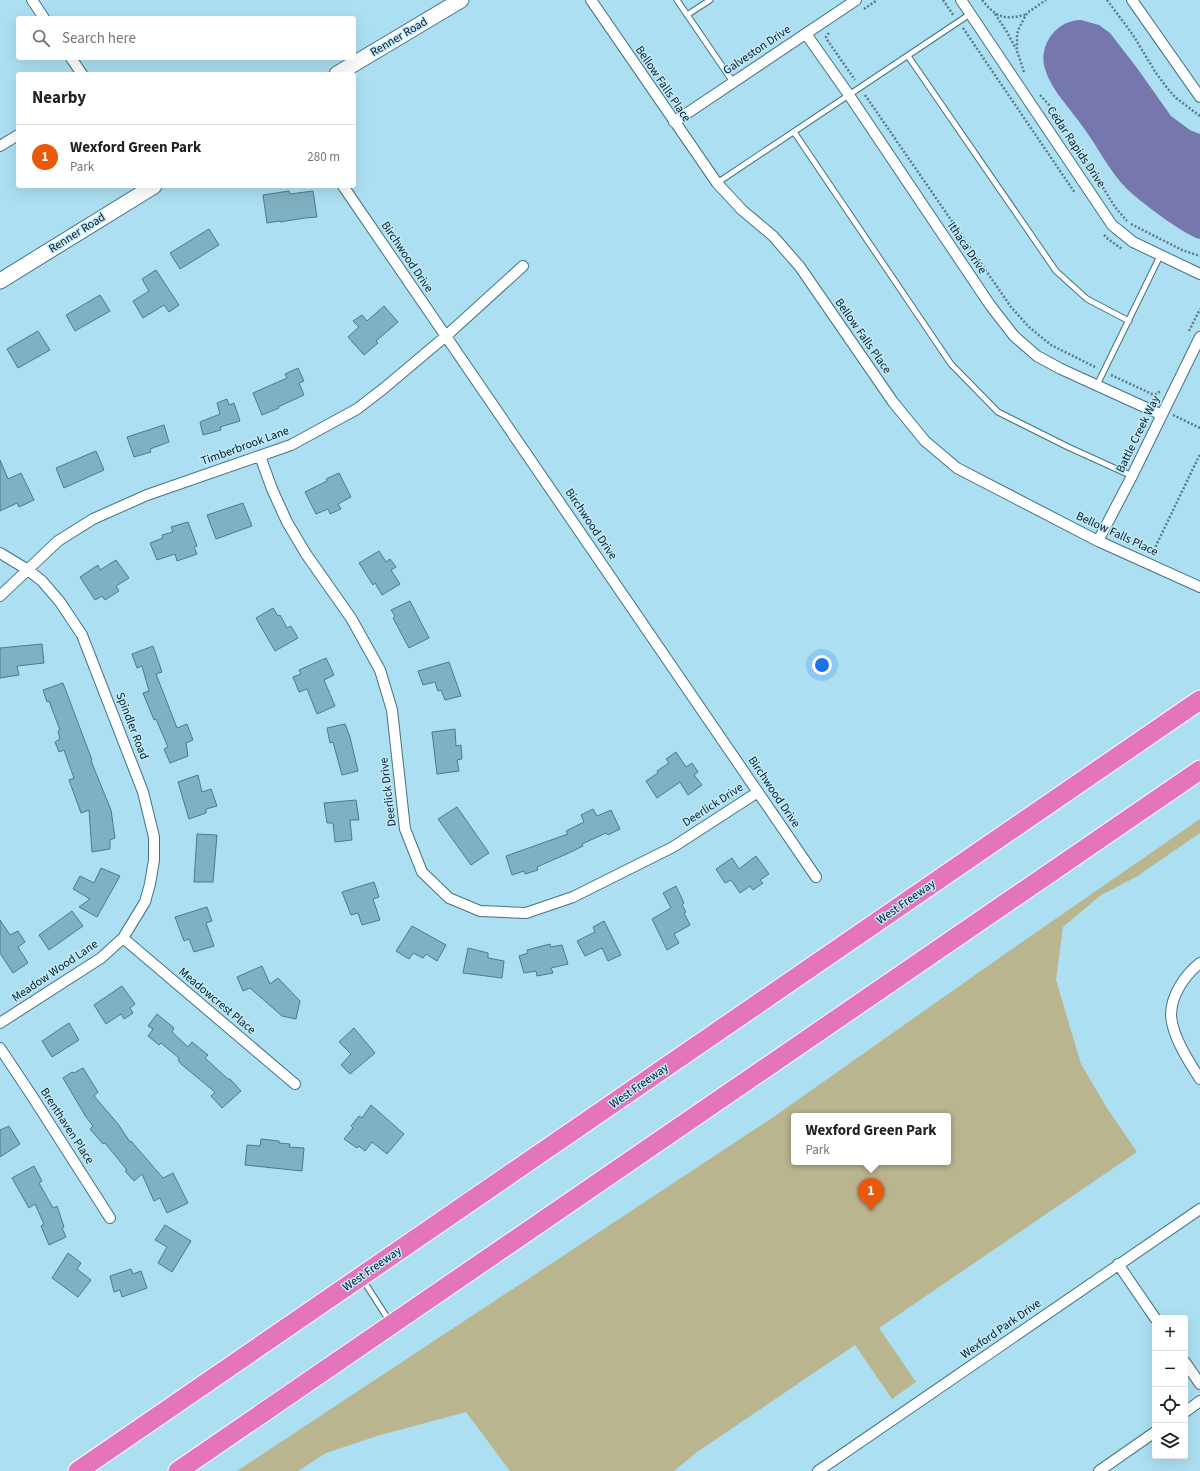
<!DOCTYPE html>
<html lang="en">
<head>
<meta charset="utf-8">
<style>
  :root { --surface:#fff; --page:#f6f6f6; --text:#222; --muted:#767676; --line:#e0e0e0; --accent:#ea580c }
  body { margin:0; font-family:"Source Sans 3",sans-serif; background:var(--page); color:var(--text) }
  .controls { position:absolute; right:12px; bottom:12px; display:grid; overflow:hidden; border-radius:4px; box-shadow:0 4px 16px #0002 }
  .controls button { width:36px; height:36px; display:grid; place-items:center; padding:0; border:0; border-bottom:1px solid var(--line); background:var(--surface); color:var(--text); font:20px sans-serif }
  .you { position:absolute; left:822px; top:665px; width:14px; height:14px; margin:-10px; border:3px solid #fff; border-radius:50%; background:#1a73e8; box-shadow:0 0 0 6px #1a73e833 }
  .badge { display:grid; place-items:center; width:26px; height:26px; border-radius:50%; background:var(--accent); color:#fff; font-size:13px; font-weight:700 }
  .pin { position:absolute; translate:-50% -33px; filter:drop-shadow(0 1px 2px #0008) }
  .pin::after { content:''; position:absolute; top:21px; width:14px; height:12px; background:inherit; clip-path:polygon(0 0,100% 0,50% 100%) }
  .popup { position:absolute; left:791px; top:1113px; width:160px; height:52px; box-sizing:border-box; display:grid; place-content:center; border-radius:4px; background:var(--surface); filter:drop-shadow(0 1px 3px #0005); font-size:13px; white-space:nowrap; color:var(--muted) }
  .popup b { font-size:15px; color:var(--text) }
  .popup::after { content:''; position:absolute; left:50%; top:100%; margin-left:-8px; border:8px solid transparent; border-top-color:var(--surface) }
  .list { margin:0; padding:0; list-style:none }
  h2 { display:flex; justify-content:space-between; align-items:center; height:52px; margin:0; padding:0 16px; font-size:17px }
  h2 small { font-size:13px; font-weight:400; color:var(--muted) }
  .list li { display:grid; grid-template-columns:26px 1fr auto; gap:12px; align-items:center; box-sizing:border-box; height:64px; padding:0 16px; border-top:1px solid var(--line) }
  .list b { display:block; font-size:15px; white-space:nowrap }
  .list p { margin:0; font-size:13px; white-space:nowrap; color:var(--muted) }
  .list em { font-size:13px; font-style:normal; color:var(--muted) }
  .icon { flex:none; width:22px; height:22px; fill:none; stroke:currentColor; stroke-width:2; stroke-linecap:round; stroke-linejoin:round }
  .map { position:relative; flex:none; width:1200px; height:1471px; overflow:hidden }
  .search { position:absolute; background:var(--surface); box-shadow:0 4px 16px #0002; left:16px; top:16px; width:340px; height:44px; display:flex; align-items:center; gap:10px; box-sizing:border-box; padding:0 14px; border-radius:4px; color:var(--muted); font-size:15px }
  .panel { position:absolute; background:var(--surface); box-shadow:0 4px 16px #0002; left:16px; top:72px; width:340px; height:116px; border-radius:4px }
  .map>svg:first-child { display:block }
  .green { fill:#b9b58e; fill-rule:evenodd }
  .water { fill:#7677ad }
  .building { fill:#80b1c3; stroke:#4b7a8b }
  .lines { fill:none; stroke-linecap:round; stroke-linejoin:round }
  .service-casing { stroke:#437383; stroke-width:7 }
  .minor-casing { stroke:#437383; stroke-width:12 }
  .secondary-casing { stroke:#437383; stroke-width:17 }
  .motorway-casing { stroke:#fff; stroke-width:21 }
  .path { stroke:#597c88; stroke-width:2.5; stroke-dasharray:2 2; stroke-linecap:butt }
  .service { stroke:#fff; stroke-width:5 }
  .minor { stroke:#fff; stroke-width:10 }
  .secondary { stroke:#fff; stroke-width:15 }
  .motorway { stroke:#e474bc; stroke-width:19 }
  .labels { text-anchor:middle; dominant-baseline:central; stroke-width:3; stroke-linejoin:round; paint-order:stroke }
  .street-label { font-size:12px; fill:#061a20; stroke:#c2eafa }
</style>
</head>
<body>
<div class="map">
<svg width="1200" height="1471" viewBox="0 0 1200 1471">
  <rect width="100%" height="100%" fill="#addff2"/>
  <!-- green -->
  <path class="green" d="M1200,819V833L1136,877L1101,895L1063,927L1056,980L1081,1064L1107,1108L1137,1152L879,1328L916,1382L892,1399L855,1345L697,1452L674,1471H510L466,1412L377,1436L326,1453L298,1471H237L772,1118L1012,949ZM794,1116H948V1162H794Z"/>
  <!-- water -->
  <path class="water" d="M1081,20L1099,25L1110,33L1137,68L1171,116L1190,130L1200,134V239C1187,237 1138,200 1127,189C1109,171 1098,147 1083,127C1070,108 1049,88 1044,65C1040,42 1058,20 1081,20Z"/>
  <!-- building -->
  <path class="building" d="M289,191L290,194L313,191L317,217L305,218L280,222V221L267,223L263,195Z
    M209,229L219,245L180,269L170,253Z
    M156,270L179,305L169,312L164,305L143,318L133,301L149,291L142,279Z
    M100,295L110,311L75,331L66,315Z
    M384,306L398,322L376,341L378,343L364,355L348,337L359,327L353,321L362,315L367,321Z
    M38,331L50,350L18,368L7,349Z
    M298,368L304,381L299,383L304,395L278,407L279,408L262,415L253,393L287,378L285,374Z
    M227,399L229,405L234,403L240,421L220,427L221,430L203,435L200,422L220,414L217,403Z
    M164,425L169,442L150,449L151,452L134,457L127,437Z
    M96,451L104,470L64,488L56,468Z
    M0,460L8,479L21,473L34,500L19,507L17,503L0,511Z
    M339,473L351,497L338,504L341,509L330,514L328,509L316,514L305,492L327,481L326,479Z
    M243,503L252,526L216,539L207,515Z
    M188,522L197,546L194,547L197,554L177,561L175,554L157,560L150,543L163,538L162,535L173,532L171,527Z
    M379,551L386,562L390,559L396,567L391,570L400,584L382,595L375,583L373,585L359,563Z
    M116,560L129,578L116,586L119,591L105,600L102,596L95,600L80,577L98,565L100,570Z
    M410,601L429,638L409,648L393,618L395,616L391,610Z
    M273,608L278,616L280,615L287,628L291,626L298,638L275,651L256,618Z
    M42,644L44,663L17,666L19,675L0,678V648Z
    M153,646L162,672L156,674L177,728L187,724L193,740L186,743L188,756L170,763L164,749L168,747L156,719L154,720L143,693L149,691L142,666L137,668L132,654Z
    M326,658L334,675L324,680L335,706L317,714L307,689L299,692L293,677L301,674L299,670Z
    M449,662L461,696L445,700L441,690L438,691L435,682L423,685L418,671Z
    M63,683L92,760L91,761L111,810L115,838L110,840V849L92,852L89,810L81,813L69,780L74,778L64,750L59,752L55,742L60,739L58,731L60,730L49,701L47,702L43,690Z
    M345,724L350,737L358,771L342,775L333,742L330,743L327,728Z
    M455,729L456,746L461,745L462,759L457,760L459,771L437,774L432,732Z
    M676,752L686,767L692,763L698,772L694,775L702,785L688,795L680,782L657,798L646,781L658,773L657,771L669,763L666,759Z
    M198,775L202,792L211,789L217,806L206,809V813L189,819L178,782Z
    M356,800L359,820H350L352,840L335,842L333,823H327L324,803Z
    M457,807L489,853L471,865L438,819Z
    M593,809L597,816L611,810L620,829L608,835L606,833L582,844L583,846L571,852L537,867L538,870L525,874L524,871L512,875L506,856L568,834L566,831L584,822L581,815Z
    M197,834L217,835L213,882H194Z
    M756,856L769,874L760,880L763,883L753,890L750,886L740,893L731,880L725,883L716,869L732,858L739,869Z
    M101,868L120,876L97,917L79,907L90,899L73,889L80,876L94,883Z
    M374,882L379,897L373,899L380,920L362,925L358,913L351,915L342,892Z
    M676,886L684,903L682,905L686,912L684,913L690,925L674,934L679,943L667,950L652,919L671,908L663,893Z
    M207,907L212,921L206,923L214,946L194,952L189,939L184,941L175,917Z
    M72,911L83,926L49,950L39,935Z
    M0,920L10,935L18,931L25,942L18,947L28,963L13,973L0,953Z
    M604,921L621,955L608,961L602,948L585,956L577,941L595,932L593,927Z
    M412,926L446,945L437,961L426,954L423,958L413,953L409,959L396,951Z
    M550,944L551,947L562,945L568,964L551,968L553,973L537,976L536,971L524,973L519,956L528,953L527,950Z
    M468,948L488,953V958L504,961L502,978L463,973Z
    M262,966L270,984L278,978L300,1001L296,1019L282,1016L250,988L243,991L237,977Z
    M122,986L135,1004L130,1008L133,1013L124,1019L121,1014L106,1024L94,1005Z
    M157,1014L174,1028L172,1032L188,1047L192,1042L208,1055L205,1058L228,1079H230L241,1091L222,1108L211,1096L215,1092L181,1064L178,1060L179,1058L161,1043L159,1045L148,1036L153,1029L148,1026Z
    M69,1023L79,1040L52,1057L42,1041Z
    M354,1028L375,1053L350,1074L341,1065L351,1054L339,1042Z
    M83,1068L98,1092L94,1096L118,1124L130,1142L131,1141L163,1178L173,1173L188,1203L167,1213L160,1198L154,1201L142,1174L134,1181L125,1171L127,1170L105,1143L103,1144L90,1129L93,1126L86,1117L63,1078L72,1072L74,1073Z
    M371,1105L404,1134L387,1154L372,1142L365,1151L359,1146L357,1148L344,1139L353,1128L351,1126L359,1116L362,1118Z
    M9,1126L20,1144L0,1157V1130Z
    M261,1139L279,1141V1143L290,1144L289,1147L304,1148L302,1171L245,1165L247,1145L260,1146Z
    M34,1166L42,1181L39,1183L53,1208L57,1206L64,1227L62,1228L66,1237L49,1245L41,1226L44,1224L35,1204L29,1208L12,1178Z
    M165,1225L191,1241L172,1272L158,1263L167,1247L155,1240Z
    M68,1253L81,1263L77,1269L91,1280L78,1297L52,1278Z
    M131,1269L133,1274L141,1271L147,1288L122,1297L120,1290L114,1292L110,1276Z"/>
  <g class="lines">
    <defs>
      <path id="service" d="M677,0L733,82
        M687,15L710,0
        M908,56L1056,271L1087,299L1129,321
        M794,132L951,364L998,412L1068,447L1132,476
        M717,183L970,14
        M1097,385L1160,256
        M363,1280L390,1322"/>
      <path id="minor" d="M32,0L44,18
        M591,0L717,183L742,210L773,236L800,267L893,402L925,441L957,468L1098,541L1200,587
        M961,0L1112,225L1133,242L1200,274
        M1132,0L1200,97
        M806,34L849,95L990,305L1014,336L1037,356L1061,369L1162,415
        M71,58L82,74
        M674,122L856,0
        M0,146L18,135
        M343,186L816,877
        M260,456L272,489L287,522L306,554L351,618L380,670L392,710L405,829L422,872L449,898L480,911L526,913L573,897L673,847L758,792
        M1098,541L1132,476L1200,337
        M0,553L28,570L42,581L60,602L82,635L143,792L154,837V860L150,884L145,902L123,938L101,958L0,1023
        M0,596L58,541L93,519L147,495L291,445L357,409L383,389L446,336L523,266
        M123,938L295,1084
        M1200,963C1185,975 1171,995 1171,1015C1172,1036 1189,1062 1200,1079
        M0,1048L32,1096L110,1218
        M1118,1264L1155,1318
        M1185,1362L1200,1384
        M1185,1412L1200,1401
        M818,1471L1200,1209
        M1099,1471L1155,1432"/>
      <path id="secondary" d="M337,74L461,0
        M0,281L154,186"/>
      <path id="motorway" d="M78,1471L1200,700
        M178,1471L1200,770"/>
    </defs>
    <!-- service casing -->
    <use href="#service" class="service-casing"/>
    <!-- minor casing -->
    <use href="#minor" class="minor-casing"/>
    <!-- secondary casing -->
    <use href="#secondary" class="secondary-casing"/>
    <!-- motorway casing -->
    <use href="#motorway" class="motorway-casing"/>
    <!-- path -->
    <path class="path" d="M943,0L954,16
      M982,0C996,17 1003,20 1025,15
      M1107,0L1133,35L1156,73L1168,89L1176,98L1200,116
      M864,9L877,0
      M995,14L1007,32L1016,49
      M963,28L1075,193
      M829,33L826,37L828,41L855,80
      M1024,72L1017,51V36L1018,30L1027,13L1046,0
      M865,95L1011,307L1029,327L1051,345L1097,368
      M1040,95L1058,115L1115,207L1127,221
      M1131,224L1182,250L1200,256
      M1104,235L1108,239L1122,249
      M1189,331L1200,309
      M1111,375L1152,394H1157L1160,391
      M1173,415L1200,428
      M1152,554L1200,454"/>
    <!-- service -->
    <use href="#service" class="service"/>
    <!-- minor -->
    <use href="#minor" class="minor"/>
    <!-- secondary -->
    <use href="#secondary" class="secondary"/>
    <!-- motorway -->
    <use href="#motorway" class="motorway"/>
  </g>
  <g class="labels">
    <!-- street labels -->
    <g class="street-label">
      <text transform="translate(399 37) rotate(-31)">Renner Road</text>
      <text transform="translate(757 50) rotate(-34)">Galveston Drive</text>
      <text transform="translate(663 84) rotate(56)">Bellow Falls Place</text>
      <text transform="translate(1076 147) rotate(56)">Cedar Rapids Drive</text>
      <text transform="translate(77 233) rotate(-32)">Renner Road</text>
      <text transform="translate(967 248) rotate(56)">Ithaca Drive</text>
      <text transform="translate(407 257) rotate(56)">Birchwood Drive</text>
      <text transform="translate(863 336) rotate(55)">Bellow Falls Place</text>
      <text transform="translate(1138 434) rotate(-64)">Battle Creek Way</text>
      <text transform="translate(245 446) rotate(-20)">Timberbrook Lane</text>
      <text transform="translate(591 524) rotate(56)">Birchwood Drive</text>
      <text transform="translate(1117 534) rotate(25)">Bellow Falls Place</text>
      <text transform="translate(132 726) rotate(69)">Spindler Road</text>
      <text transform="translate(388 792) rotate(-97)">Deerlick Drive</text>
      <text transform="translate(774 792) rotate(56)">Birchwood Drive</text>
      <text transform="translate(713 805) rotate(-33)">Deerlick Drive</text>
      <text transform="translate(906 902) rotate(-35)">West Freeway</text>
      <text transform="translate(55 971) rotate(-34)">Meadow Wood Lane</text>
      <text transform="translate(217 1001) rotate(40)">Meadowcrest Place</text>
      <text transform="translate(639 1086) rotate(-35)">West Freeway</text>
      <text transform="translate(67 1126) rotate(57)">Brenthaven Place</text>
      <text transform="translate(372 1269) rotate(-35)">West Freeway</text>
      <text transform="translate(1001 1329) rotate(-35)">Wexford Park Drive</text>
    </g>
  </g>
</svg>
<div class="controls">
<button>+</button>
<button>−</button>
<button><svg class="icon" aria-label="locate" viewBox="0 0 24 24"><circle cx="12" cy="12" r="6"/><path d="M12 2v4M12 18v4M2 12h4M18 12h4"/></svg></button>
<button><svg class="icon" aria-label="layers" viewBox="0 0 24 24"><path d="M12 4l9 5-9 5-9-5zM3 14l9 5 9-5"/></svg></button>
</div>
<div class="you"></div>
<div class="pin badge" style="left:871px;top:1211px">1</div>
<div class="popup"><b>Wexford Green Park</b>Park</div>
<div class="search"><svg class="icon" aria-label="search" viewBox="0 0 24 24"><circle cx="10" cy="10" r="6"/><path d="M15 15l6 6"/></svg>Search here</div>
<section class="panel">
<h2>Nearby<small></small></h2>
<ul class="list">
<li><span class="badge">1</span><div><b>Wexford Green Park</b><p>Park</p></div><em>280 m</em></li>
</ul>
</section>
</div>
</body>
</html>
